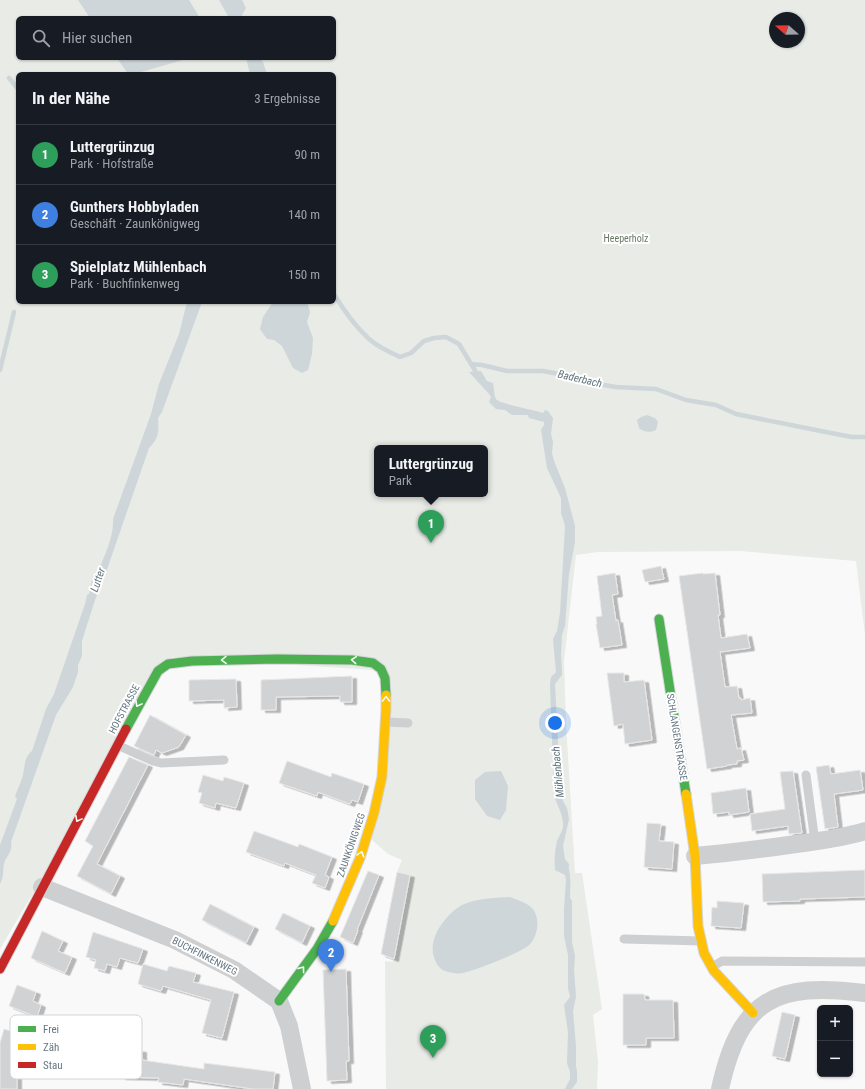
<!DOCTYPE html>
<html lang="de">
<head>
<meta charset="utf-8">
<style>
  :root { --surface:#171b24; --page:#20242c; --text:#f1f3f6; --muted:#9ea1a6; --line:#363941; --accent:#99a4ac }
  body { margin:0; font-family:"Roboto Condensed",sans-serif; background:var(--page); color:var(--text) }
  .controls { position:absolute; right:12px; bottom:12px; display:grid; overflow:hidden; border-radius:6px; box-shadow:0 1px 3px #0004 }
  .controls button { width:36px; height:36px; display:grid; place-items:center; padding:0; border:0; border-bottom:1px solid var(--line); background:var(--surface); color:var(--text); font:20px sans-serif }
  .compass { position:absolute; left:769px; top:12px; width:36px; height:36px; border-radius:50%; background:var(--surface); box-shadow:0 1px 3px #0004; rotate:290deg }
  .you { position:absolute; left:555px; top:723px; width:14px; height:14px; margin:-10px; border:3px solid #fff; border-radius:50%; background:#1a73e8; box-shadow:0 0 0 6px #1a73e833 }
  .badge { display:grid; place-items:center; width:26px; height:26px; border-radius:50%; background:var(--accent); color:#fff; font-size:13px; font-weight:700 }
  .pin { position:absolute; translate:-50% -33px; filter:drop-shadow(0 1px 2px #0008) }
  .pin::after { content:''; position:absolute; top:21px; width:14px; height:12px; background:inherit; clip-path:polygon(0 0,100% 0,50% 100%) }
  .popup { position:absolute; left:374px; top:445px; width:114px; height:52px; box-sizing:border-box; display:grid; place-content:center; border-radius:6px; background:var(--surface); filter:drop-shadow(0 1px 3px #0005); font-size:13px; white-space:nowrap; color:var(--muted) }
  .popup b { font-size:15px; color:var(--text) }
  .popup::after { content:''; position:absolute; left:50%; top:100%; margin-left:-8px; border:8px solid transparent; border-top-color:var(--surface) }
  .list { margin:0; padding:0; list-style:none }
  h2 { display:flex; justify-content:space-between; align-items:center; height:52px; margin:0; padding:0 16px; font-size:17px }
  h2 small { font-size:13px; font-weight:400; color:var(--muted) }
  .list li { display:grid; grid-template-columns:26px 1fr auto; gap:12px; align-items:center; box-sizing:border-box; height:60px; padding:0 16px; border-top:1px solid var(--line) }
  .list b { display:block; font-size:15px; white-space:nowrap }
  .list p { margin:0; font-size:13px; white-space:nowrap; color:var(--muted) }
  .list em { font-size:13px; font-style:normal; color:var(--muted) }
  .icon { flex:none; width:22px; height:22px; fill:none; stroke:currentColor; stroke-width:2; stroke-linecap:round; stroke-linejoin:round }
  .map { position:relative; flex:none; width:865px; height:1089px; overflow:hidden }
  .search { position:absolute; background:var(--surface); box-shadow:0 1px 3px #0004; left:16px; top:16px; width:320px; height:44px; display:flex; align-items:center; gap:10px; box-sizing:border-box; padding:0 14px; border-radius:6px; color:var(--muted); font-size:15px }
  .panel { position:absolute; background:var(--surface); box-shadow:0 1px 3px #0004; left:16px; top:72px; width:320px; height:232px; border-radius:6px }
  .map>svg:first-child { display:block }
  .green { fill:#e8ebe6; fill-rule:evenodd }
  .water { fill:#ced6d9 }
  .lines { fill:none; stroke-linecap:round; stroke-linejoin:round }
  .stream { stroke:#ced6d9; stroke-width:4.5 }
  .building { fill:#d0d2d3; stroke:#e8e8e8; filter:url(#shadow) }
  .fast-casing { stroke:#d5d6d7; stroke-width:11 }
  .slow-casing { stroke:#d5d6d7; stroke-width:11 }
  .jam-casing { stroke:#d5d6d7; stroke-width:11 }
  .lane { stroke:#cecfd0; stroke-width:9 }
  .street { stroke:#cecfd0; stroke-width:18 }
  .fast { stroke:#4caf50; stroke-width:9 }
  .slow { stroke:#ffc107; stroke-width:9 }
  .jam { stroke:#c62828; stroke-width:9 }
  .oneway { stroke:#f6fbf6 }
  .labels { text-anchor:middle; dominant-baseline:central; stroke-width:4; stroke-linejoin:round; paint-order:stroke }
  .park-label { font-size:10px; fill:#687a64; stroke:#fff }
  .street-label { font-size:10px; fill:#657683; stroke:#fff }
  .water-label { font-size:11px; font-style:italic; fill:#60757c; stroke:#fff }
  .key { fill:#fff; stroke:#d1d6da; stroke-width:1 }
  .key-label { font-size:11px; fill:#657683 }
</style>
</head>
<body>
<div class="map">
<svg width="865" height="1089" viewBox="0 0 865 1089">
  <defs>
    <filter id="shadow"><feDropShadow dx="4.5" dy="2.5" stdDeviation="0" flood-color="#0004"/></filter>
  </defs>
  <rect width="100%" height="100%" fill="#f9f9f9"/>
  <!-- green -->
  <path class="green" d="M0,0H865V635L856,561L740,551L598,552L576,555L564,661L566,724L575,873H582L602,1009L593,1015L598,1062L597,1089H386L385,961L393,962L410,875L397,872L402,860L388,854L372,840L388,671L173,657L0,949ZM18,18H334V58H18ZM775,18H799V42H775ZM18,74H334V302H18ZM377,448H485V494H377Z"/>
  <!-- water -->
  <path class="water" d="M78,0H189L200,18H90Z
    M219,0H242L246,8L242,15V18H229Z
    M117,58H190L134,74H128Z
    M246,58H259L263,62L267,74H250Z
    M187,302H202L162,412L158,418C159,431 159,438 149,448L103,581L95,600L82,641V656L78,665V672L73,687L56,715L11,842C13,853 6,855 4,864C2,873 5,874 0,884V845L17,799L15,797C17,789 21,783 23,775C25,766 24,757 32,751L46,709L54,694L85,604L87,595L89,594L93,575L97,574C104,556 114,538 113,519L151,414L159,384L179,334Z
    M273,302H307L310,312L307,322L313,338L312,354L308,370L302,373L293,368L282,346L274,340L267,339L260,329L263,317Z
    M481,371L487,381L493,383C494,387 494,395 496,399C499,404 535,410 543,413L545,410L548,411L553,418L551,434L553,442L552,453L554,461L565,488L575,526V542L569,574L565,626L562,635L561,655L562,672V675L555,684L560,780L563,801L567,808L569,819L563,846L565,859L569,864C568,869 570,872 570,877C571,884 570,891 570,898L572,901V942L575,956L574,970L576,997L573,1011L576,1047V1066L577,1071V1082L572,1089H565L570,1079V1072L567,1063L568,1032L564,1005L570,997L568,988V955L564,936V909L566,880L565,875L555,870C554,860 555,850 557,841C559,836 562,832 563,827C564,814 556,805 554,794L550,685L551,677L556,672L553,639L557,631L560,613L565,526L561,513V498L547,468L541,430L544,425V422L529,418L528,415H512L505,410L496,409L489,402L491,397L489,394L469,372Z
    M647,415L655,418L658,422L656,430C651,433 643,432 639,428L637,420L641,417Z
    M501,771L508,786L506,810L500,820L487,816L475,799V780L485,772Z
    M510,897C517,900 526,902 532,908C541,918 538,938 528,946C517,954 477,970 463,973C457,974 451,973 445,971C440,969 437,965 435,960C426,940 445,915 462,905C477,898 494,898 510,897Z"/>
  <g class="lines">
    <!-- stream -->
    <path class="stream" d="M9,78L18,89
      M334,294C344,311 355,326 369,339C378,347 389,352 400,357L411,353L424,341L434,338L446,337L459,344L479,377
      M18,296V294
      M471,364L482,365L507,371H543L576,377L604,385L616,387L656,389L686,400L716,405L736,414L831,433L852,437H865
      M0,370L14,312"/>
  </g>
  <!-- building -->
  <path class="building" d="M661,566L664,579L645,582L642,570Z
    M615,573L618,594L612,595L616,621L618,620L622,645L600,648L596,624H597L596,617L602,616L597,576Z
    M703,573V574L715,573L720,615H718L721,638L747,634L750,648L720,652L725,687L737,686L739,698H741V700L750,698L752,713L731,715L737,749L741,748L744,760L737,761V764L727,765V766L707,769L679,576Z
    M607,673H624V682L644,680L652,740L625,744L623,724L614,726Z
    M352,676V702H340V696L276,697V710H261V680Z
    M236,679L237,707L224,708V700L189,701V680Z
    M150,715L186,735L179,747L162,753L156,750L154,755L134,746Z
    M129,757L148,765L97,864L120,876L111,894L77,876L93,846L85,841Z
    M287,761L331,777L332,773L364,784L358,802L352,800L350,804L318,792L317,796L279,783Z
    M829,765L831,774L860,770L863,790L834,794L838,827L825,829L816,767Z
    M793,771L802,833L789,834L788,826L752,831L750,814L785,809L780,772Z
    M203,775L223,781L224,777L244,783L236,808L216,803L215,808L199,803L202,793L198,792Z
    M746,788L749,812L729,815V812L713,814L711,793Z
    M647,823L661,824L659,841L674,842L672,869L644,867Z
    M254,831L298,847L299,844L332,857L325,875L329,877L325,888L312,883L316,875L285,863L284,866L246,852Z
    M865,870V897L800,899V901L763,902L762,874Z
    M368,871L379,875L357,930H358L353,943L340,937Z
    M397,872L410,875L394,959L381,954Z
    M717,901L744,903L741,928L711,926L712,907L717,908Z
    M210,904L254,927L246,943L202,920Z
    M283,913L310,926L302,943L275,929Z
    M42,931L63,941L58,951L72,957L65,973L31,958Z
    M93,932L143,949L138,963L120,958L117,967L107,964L105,971L94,968L96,960L86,957Z
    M143,964L167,971L169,966L196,973L193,982L234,992L222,1038L202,1033L211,1000L163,986L161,991L138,984Z
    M346,969L349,1061H346L347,1080L327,1081L323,970Z
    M17,985L36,992L33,1001L41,1005L37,1017L9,1006Z
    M623,994H644L645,1000H673L674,1038H646V1045H623Z
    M782,1012L795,1015L785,1059L772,1056Z
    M4,1029L43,1041L37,1063L22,1059L17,1075V1089H0V1043Z
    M122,1049L142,1050V1060L204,1069V1063L275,1072L273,1089H253L184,1079L183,1085L158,1082L159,1078L121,1077Z"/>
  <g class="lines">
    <defs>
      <path id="fast" d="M659,619L686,794
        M126,729L158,671L168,664L192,661L277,659L352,660L373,663L381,669L385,678L386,695
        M279,1001L317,949L333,921"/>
      <path id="slow" d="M686,794L695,856L698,926L704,953L714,971L753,1013
        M333,921L360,858L374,813L382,777L386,709V695"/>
      <path id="jam" d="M0,969L126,729"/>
    </defs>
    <!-- fast casing -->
    <use href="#fast" class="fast-casing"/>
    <!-- slow casing -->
    <use href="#slow" class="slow-casing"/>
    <!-- jam casing -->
    <use href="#jam" class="jam-casing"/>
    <!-- lane -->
    <path class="lane" d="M386,722L408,723
      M117,745L153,761L161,763L224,760
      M806,775L815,842
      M624,939L702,941
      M712,967L722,961L865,962"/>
    <!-- street -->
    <path class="street" d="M695,856C729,853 762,849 796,844C819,841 842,838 865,831
      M42,887L175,940L234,970L279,1001L289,1026L302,1089
      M720,1089C740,998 776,982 865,993"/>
    <!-- fast -->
    <use href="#fast" class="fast"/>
    <!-- slow -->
    <use href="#slow" class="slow"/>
    <!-- jam -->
    <use href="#jam" class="jam"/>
  </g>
  <!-- one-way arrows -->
  <defs><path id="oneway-chevron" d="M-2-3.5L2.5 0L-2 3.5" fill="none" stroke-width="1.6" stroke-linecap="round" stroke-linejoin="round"/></defs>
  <g class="oneway">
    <use href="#oneway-chevron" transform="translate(224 660) rotate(179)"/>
    <use href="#oneway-chevron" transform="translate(354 660) rotate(-175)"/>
    <use href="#oneway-chevron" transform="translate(386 699) rotate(-91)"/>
    <use href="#oneway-chevron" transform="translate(138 704) rotate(118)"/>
    <use href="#oneway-chevron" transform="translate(78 819) rotate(118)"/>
    <use href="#oneway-chevron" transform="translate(361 854) rotate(-72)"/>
    <use href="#oneway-chevron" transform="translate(302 969) rotate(-53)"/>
  </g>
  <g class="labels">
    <!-- park labels -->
    <g class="park-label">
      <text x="626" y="238">Heeperholz</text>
    </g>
    <!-- street labels -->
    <g class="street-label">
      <text transform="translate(124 709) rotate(-62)">HOFSTRASSE</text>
      <text transform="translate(677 737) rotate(81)">SCHLANGENSTRASSE</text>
      <text transform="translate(351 845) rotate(-71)">ZAUNKÖNIGWEG</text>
      <text transform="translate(205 956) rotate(27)">BUCHFINKENWEG</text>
    </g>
    <!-- water labels -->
    <g class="water-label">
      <text transform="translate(580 379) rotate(13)">Baderbach</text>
      <text transform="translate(98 580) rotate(-71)">Lutter</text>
      <text transform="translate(558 772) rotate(-95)">Mühlenbach</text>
    </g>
  </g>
  <!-- legend -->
  <rect x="10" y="1015" width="132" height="64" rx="6" class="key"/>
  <rect x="18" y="1026" width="18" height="6" fill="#4caf50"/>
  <rect x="18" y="1044" width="18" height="6" fill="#ffc107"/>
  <rect x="18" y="1062" width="18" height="6" fill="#c62828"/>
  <g class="key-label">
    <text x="43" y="1033">Frei</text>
    <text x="43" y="1051">Zäh</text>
    <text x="43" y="1069">Stau</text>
  </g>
</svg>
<div class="controls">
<button>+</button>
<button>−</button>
</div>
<svg class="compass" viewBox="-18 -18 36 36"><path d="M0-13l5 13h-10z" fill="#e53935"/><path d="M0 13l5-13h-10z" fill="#9ea1a6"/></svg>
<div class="you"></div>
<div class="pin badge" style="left:431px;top:543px;background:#2e9e5b">1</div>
<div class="popup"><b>Luttergrünzug</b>Park</div>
<div class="pin badge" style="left:331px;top:972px;background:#3f7fe0">2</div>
<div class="pin badge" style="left:433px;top:1058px;background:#2e9e5b">3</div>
<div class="search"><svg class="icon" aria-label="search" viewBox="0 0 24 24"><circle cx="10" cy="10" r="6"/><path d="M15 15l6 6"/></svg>Hier suchen</div>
<section class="panel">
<h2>In der Nähe<small>3 Ergebnisse</small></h2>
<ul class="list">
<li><span class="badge" style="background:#2e9e5b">1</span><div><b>Luttergrünzug</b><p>Park · Hofstraße</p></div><em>90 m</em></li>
<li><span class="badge" style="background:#3f7fe0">2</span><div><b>Gunthers Hobbyladen</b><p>Geschäft · Zaunkönigweg</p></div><em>140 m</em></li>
<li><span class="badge" style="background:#2e9e5b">3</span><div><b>Spielplatz Mühlenbach</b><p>Park · Buchfinkenweg</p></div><em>150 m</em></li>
</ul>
</section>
</div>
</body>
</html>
